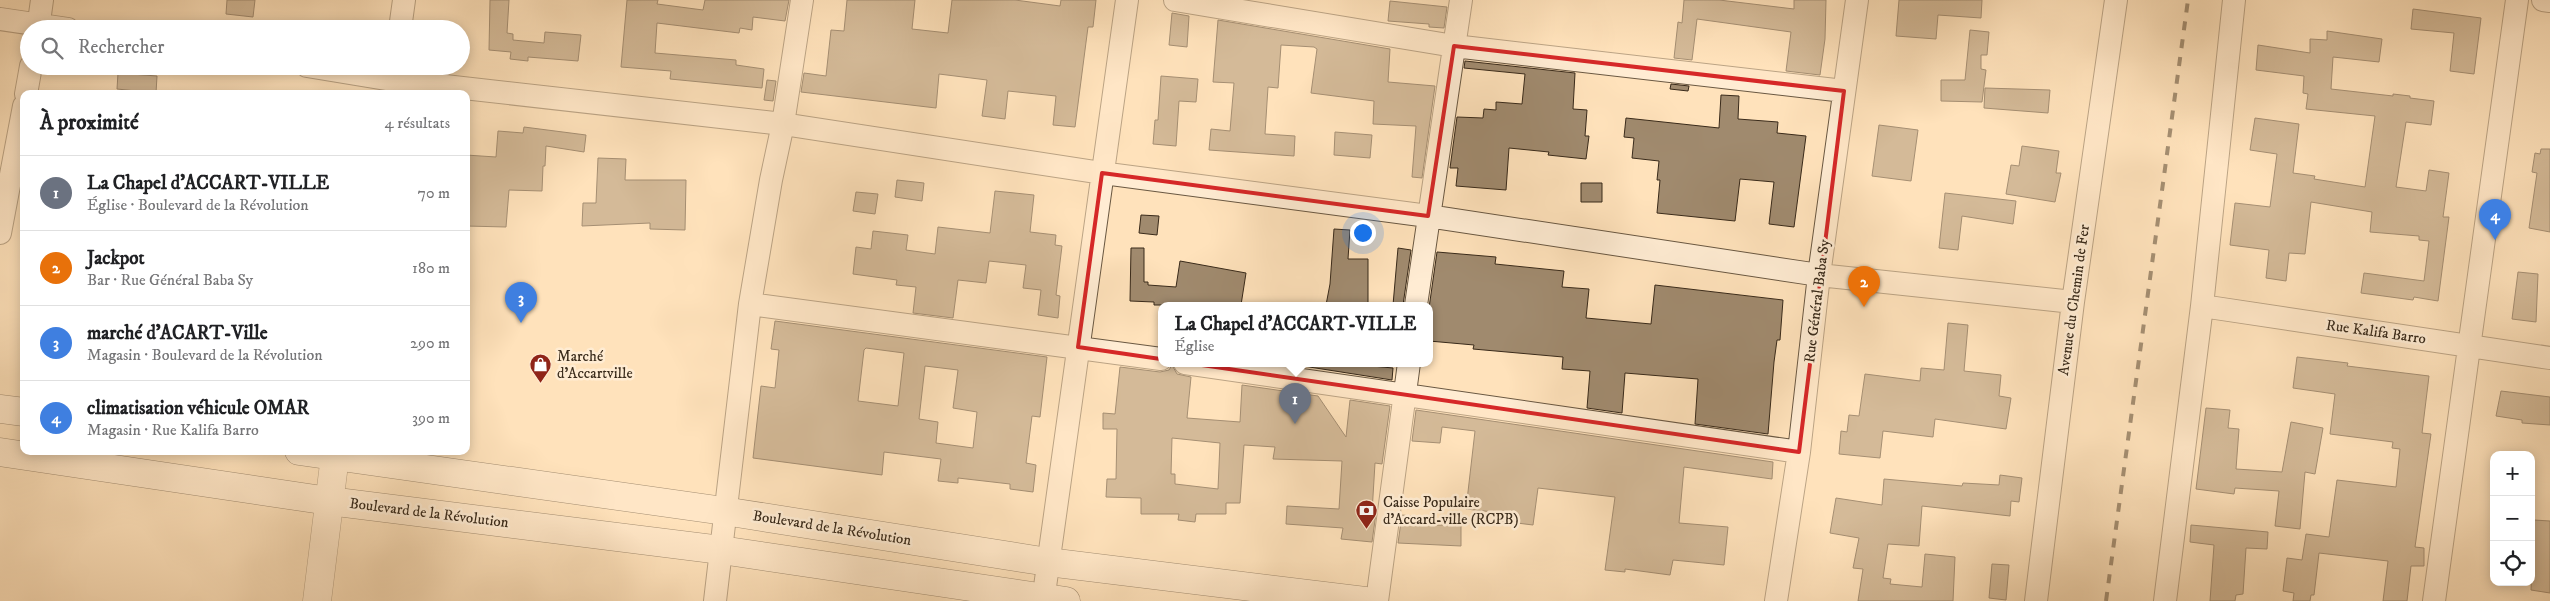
<!DOCTYPE html>
<html lang="fr">
<head>
<meta charset="utf-8">
<style>
  :root { --surface:#fff; --page:#f2f2f2; --text:#202124; --muted:#757577; --line:#e0e0e0; --accent:#1a73e8 }
  body { margin:0; font-family:"IM FELL DW Pica",serif; background:var(--page); color:var(--text) }
  .controls { position:absolute; right:15px; bottom:15px; display:grid; overflow:hidden; border-radius:10px; box-shadow:0 2px 12px #0003 }
  .controls button { width:45px; height:45px; display:grid; place-items:center; padding:0; border:0; border-bottom:1px solid var(--line); background:var(--surface); color:var(--text); font:25px sans-serif }
  .you { position:absolute; left:1362px; top:232px; width:18px; height:18px; margin:-12px; border:4px solid #fff; border-radius:50%; background:#1a73e8; box-shadow:0 0 0 8px #1a73e833 }
  .badge { display:grid; place-items:center; width:32px; height:32px; border-radius:50%; background:var(--accent); color:#fff; font-size:16px; font-weight:700 }
  .pin { position:absolute; translate:-50% -41px; filter:drop-shadow(0 1px 2px #0008) }
  .pin::after { content:''; position:absolute; top:26px; width:18px; height:15px; background:inherit; clip-path:polygon(0 0,100% 0,50% 100%) }
  .popup { position:absolute; left:1158px; top:302px; width:275px; height:65px; box-sizing:border-box; display:grid; place-content:center; border-radius:10px; background:var(--surface); filter:drop-shadow(0 1px 4px #0005); font-size:16px; white-space:nowrap; color:var(--muted) }
  .popup b { font-size:19px; color:var(--text) }
  .popup::after { content:''; position:absolute; left:50%; top:100%; margin-left:-10px; border:10px solid transparent; border-top-color:var(--surface) }
  .list { margin:0; padding:0; list-style:none }
  h2 { display:flex; justify-content:space-between; align-items:center; height:65px; margin:0; padding:0 20px; font-size:21px }
  h2 small { font-size:16px; font-weight:400; color:var(--muted) }
  .list li { display:grid; grid-template-columns:32px 1fr auto; gap:15px; align-items:center; box-sizing:border-box; height:75px; padding:0 20px; border-top:1px solid var(--line) }
  .list b { display:block; font-size:19px; white-space:nowrap }
  .list p { margin:0; font-size:16px; white-space:nowrap; color:var(--muted) }
  .list em { font-size:16px; font-style:normal; color:var(--muted) }
  .icon { flex:none; width:28px; height:28px; fill:none; stroke:currentColor; stroke-width:2; stroke-linecap:round; stroke-linejoin:round }
  .map { position:relative; flex:none; width:2550px; height:601px; overflow:hidden }
  .search { position:absolute; background:var(--surface); box-shadow:0 2px 12px #0003; left:20px; top:20px; width:450px; height:55px; display:flex; align-items:center; gap:12px; box-sizing:border-box; padding:0 18px; border-radius:28px; color:var(--muted); font-size:19px }
  .panel { position:absolute; background:var(--surface); box-shadow:0 2px 12px #0003; left:20px; top:90px; width:450px; height:365px; border-radius:10px }
  .map>svg:first-child { display:block }
  .building { fill:#a08a6e; stroke:#392a1a; fill-rule:evenodd }
  .lines { fill:none; stroke-linecap:round; stroke-linejoin:round }
  .minor-casing { stroke:#6a5842; stroke-width:24 }
  .tertiary-casing { stroke:#6a5842; stroke-width:29 }
  .secondary-casing { stroke:#392a1a; stroke-width:29 }
  .minor { stroke:#ffecd3; stroke-width:22 }
  .tertiary { stroke:#ffecd3; stroke-width:28 }
  .secondary { stroke:#ffecd3; stroke-width:28 }
  .rail { stroke:#392a1a; stroke-width:4; stroke-dasharray:9 9; stroke-linecap:butt }
  .marked { fill:none; stroke:#d62828; stroke-width:4; stroke-linejoin:round }
  .labels { text-anchor:middle; dominant-baseline:central; stroke-width:5; stroke-linejoin:round; paint-order:stroke }
  .street-label { font-size:15px; fill:#392a1a; stroke:#ffecd3 }
  .poi-label { font-size:15px; fill:#392a1a; stroke:#ffecd3; text-anchor:start }
</style>
</head>
<body>
<div class="map">
<svg width="2550" height="601" viewBox="0 0 2550 601">
  <rect width="100%" height="100%" fill="#ffe2bb"/>
  <filter id="stains"><feTurbulence type="fractalNoise" baseFrequency=".004" numOctaves="4"/><feColorMatrix values="0 0 0 0 .2 0 0 0 0 .09 0 0 0 0 .02 0 0 0 .5 -.17"/></filter>
  <radialGradient id="worn" r=".72"><stop offset=".6" stop-color="#630" stop-opacity="0"/><stop offset="1" stop-color="#630" stop-opacity=".3"/></radialGradient>
  <!-- building -->
  <path class="building" d="M227,0H255L253,17L226,14Z
    M490,0H509L507,33L513,34V40L544,43L545,32L581,35L578,61L528,57V61L510,59L511,52L489,50Z
    M627,0H658L657,4L703,10L705,0H789L785,21L753,17L752,30L740,28L739,33L657,23L655,53L736,60V65L764,69L762,88L670,79L671,71L621,67Z
    M847,0H915L912,29L948,33L952,0H1015L1060,6L1061,0H1096L1093,27H1088L1075,127L1053,125L1056,96L1008,91L1005,119L982,116L987,80L939,74L936,108L801,92L804,73L826,76L831,30L844,31Z
    M1684,0H1719L1794,9V0H1826L1825,39L1820,75L1786,71L1791,32L1697,19L1692,60L1674,58L1678,22L1682,23Z
    M1899,0H1982L1981,18L1938,15L1936,39L1896,36Z
    M1390,1L1447,7L1444,28L1429,27V24L1388,21Z
    M2413,9L2481,18L2474,74L2450,71L2454,33L2411,29Z
    M1172,13L1189,16L1187,47L1169,45Z
    M1218,20L1390,49L1388,82L1435,86L1422,178L1412,177L1416,126L1373,124L1374,101L1311,93L1317,49L1314,47L1281,45L1278,88L1268,87L1265,134L1295,136L1294,156L1209,150L1211,129L1230,131L1234,83L1213,82Z
    M1970,30L1989,32L1987,55H1981V69L1986,70L1982,102L1941,101V80H1965Z
    M2327,31L2382,39L2379,62L2333,57L2331,89L2393,96V94L2410,96V98L2434,101L2431,125L2406,122L2396,187L2426,191L2429,170L2449,173L2443,217H2449L2438,301L2414,297L2413,300L2361,293L2364,273L2424,281L2429,241L2419,240V236L2370,232L2372,212L2311,202L2305,254L2289,253L2286,281L2266,278L2269,250L2230,245L2235,203L2270,207L2277,154L2250,150L2255,118L2299,124L2293,173L2315,176L2314,179L2365,187L2375,116L2306,109L2308,94L2303,93L2304,76L2256,70L2258,45L2310,53V39L2327,40Z
    M1465,61L1575,73L1573,109L1587,110L1585,136H1589L1586,159L1548,155L1549,152L1509,148L1506,190L1456,186L1458,168H1450L1457,117L1483,118L1484,109L1496,110V102L1522,104L1525,74L1464,68Z
    M118,73L157,76L156,93L117,89Z
    M1161,76L1198,79L1196,102L1179,101L1176,146L1153,144L1155,120H1158Z
    M767,80L776,81L773,101L764,100Z
    M1671,84L1689,86L1688,91L1670,89Z
    M1985,88L2050,90L2048,113L1984,108Z
    M1721,95L1739,96L1738,119L1778,122L1777,133L1806,136L1794,227L1769,224L1774,182L1740,179L1735,221L1657,213L1660,180H1657L1659,161L1632,158L1634,138L1624,137L1626,118L1719,128Z
    M1879,125L1918,130L1911,181L1872,176Z
    M524,127L586,135L584,152L546,146L545,166H543L542,191L509,190L506,227L466,226V155L496,157L498,131L523,133Z
    M1335,132L1372,135L1370,158L1334,155Z
    M2022,146L2059,151L2056,173H2061L2055,202L2006,194L2011,165L2019,166Z
    M2541,149H2550V232L2529,228L2537,173L2532,172L2535,153L2540,154Z
    M598,158L626,159L625,180H686L685,230L650,229V223L582,226L583,203H596Z
    M897,180L924,183L922,201L895,197Z
    M1581,183H1602V202H1581Z
    M995,191L1034,195L1030,232L1056,235L1055,245L1062,246L1056,295L1060,296L1058,318L1038,315L1041,290L1023,288L1026,265L989,261L986,283L958,280L953,318L913,313L916,287L896,285L897,280L853,274L856,247L871,249L873,231L908,235L906,250L935,254L938,227L990,233Z
    M856,192L878,194L875,214L853,211Z
    M1945,193L2016,201L2013,224L1962,216L1958,250L1939,248Z
    M1141,215L1159,216L1157,235L1139,233Z
    M1334,229L1350,230L1348,259H1368V305H1326L1330,284Z
    M1131,248H1144V282H1148V285L1176,287L1180,261L1246,273L1241,305H1154V302L1130,301Z
    M1398,248L1411,250L1403,305H1393Z
    M1437,252L1496,257L1495,264L1564,271L1562,287L1589,289L1586,318L1651,324L1655,285L1783,300L1780,340H1777L1774,362L1768,434L1695,424L1698,379L1625,373L1622,413L1587,408L1590,371L1562,369L1563,357L1473,349L1474,345L1429,341V308Z
    M2518,272L2538,274L2536,322L2512,319Z
    M775,321L1047,357L1040,417L1032,416L1026,463L1036,465L1033,492L1010,489V484L958,478V483L938,481L941,459L884,452L882,475L753,458L761,386L775,388L779,350L771,349ZM866,348L904,353L898,406L858,401L864,350ZM925,366L958,370L953,408L977,412L973,448L936,443L938,422L919,419Z
    M1948,323L1968,325L1964,371L2001,375L1999,396L2011,398L2006,429L1935,419L1933,437L1883,431L1880,458L1839,454L1841,431L1847,432L1849,415L1859,416L1865,374L1920,381L1921,368L1944,370Z
    M2297,357L2348,363L2347,366L2429,376L2422,433L2431,434L2415,547L2424,548V566H2411L2407,601H2383L2388,561L2319,553L2314,595H2311L2310,601H2293L2294,593L2283,591L2287,558L2302,560L2306,534L2329,537L2337,480L2396,487L2400,449L2392,448L2393,442L2330,434L2335,394L2293,388Z
    M1284,363H1340L1393,368L1392,380Z
    M1172,365L1177,374L1191,377L1187,418L1240,422L1242,385L1318,396L1346,437L1350,400L1390,406L1382,464L1375,463L1372,513H1376L1372,542L1341,539L1343,528L1286,524L1287,506L1339,509L1342,461L1273,459L1275,447L1244,445L1240,503H1226V514H1196L1195,522L1178,520L1179,514H1141V498L1106,497L1107,479H1116L1117,429H1103V413L1115,414L1120,367L1160,372L1169,370ZM1172,438L1220,443L1218,489L1175,484V474H1171Z
    M2501,391L2550,397V425L2522,423V420L2496,416Z
    M2206,408L2230,410L2228,428L2239,429L2236,469L2282,472L2291,422L2323,428L2315,474L2305,472L2300,529L2275,526L2279,491L2235,488L2234,494L2196,489Z
    M1416,410L1773,462L1772,479L1684,467L1679,523L1728,527L1724,565L1673,560L1670,575L1625,569V572L1605,570L1615,497L1538,488L1533,525L1501,521L1502,513L1466,509L1475,431L1442,427L1440,443L1412,441Z
    M2000,475L2022,478L2019,502L2011,501L2010,516L1922,506L1919,546L1888,544L1883,578L1891,579L1890,584L1922,587L1925,554L1955,557L1953,601H1858L1863,569L1853,568L1859,538L1830,533L1836,498L1882,505L1884,479L1962,486L1963,483L1999,485Z
    M1402,515L1432,518V525H1461V546L1398,543Z
    M2534,520L2550,521V593L2531,590Z
    M2191,525L2268,532L2267,549L2246,548L2243,594L2236,595L2235,601H2210L2214,545L2190,542Z
    M1992,564L2009,565L2006,600L1989,598Z"/>
  <g class="lines">
    <defs>
      <path id="minor" d="M1175,0L1454,46L1844,91
        M2543,0L2550,1
        M0,19L68,29
        M38,29L42,0
        M400,29L404,0
        M307,66L392,80L783,124L1102,173L1428,216L1819,275L2073,302
        M26,94L31,66
        M0,233L24,106
        M750,304L1161,359
        M1416,305L1461,0
        M2202,306L2550,358
        M1185,363L1799,452
        M715,601L750,304L771,180L783,124L802,0
        M1043,601L1127,0
        M1377,601L1409,363
        M1776,601L1799,452L1819,275L1857,0
        M2036,601L2073,302L2116,0
        M2165,601L2202,306L2234,0
        M2434,601L2517,0"/>
      <path id="tertiary" d="M317,601L335,456"/>
      <path id="secondary" d="M0,409L24,412
        M299,451L724,511L1048,562L1365,601
        M0,452L329,501L721,550L1066,601"/>
    </defs>
    <!-- minor casing -->
    <use href="#minor" class="minor-casing"/>
    <!-- tertiary casing -->
    <use href="#tertiary" class="tertiary-casing"/>
    <!-- secondary casing -->
    <use href="#secondary" class="secondary-casing"/>
    <!-- minor -->
    <use href="#minor" class="minor"/>
    <!-- tertiary -->
    <use href="#tertiary" class="tertiary"/>
    <!-- secondary -->
    <use href="#secondary" class="secondary"/>
    <!-- rail -->
    <path class="rail" d="M2106,601L2188,0"/>
  </g>
  <!-- marked area -->
  <path d="M0 0H2550V601H0ZM1454,46L1844,91L1799,452L1078,347L1102,173L1428,216Z" fill="#ffe2bb" fill-opacity=".55" fill-rule="evenodd"/>
  <path class="marked" d="M1454,46L1844,91L1799,452L1078,347L1102,173L1428,216Z"/>
  <!-- icons -->
  <defs>
    <symbol id="shop-pin" viewBox="-11 -11 22 30"><path d="M0 17L-7.5 6A9.5 9.5 0 1 1 7.5 6Z" fill="#8f2418" stroke="#ffecd3"/><path d="M-5-2.5h2.3a2.7 3.5 0 0 1 5.4 0H5L5.5 6h-11ZM-1.5-2.5h3a1.5 2.3 0 0 0-3 0Z" fill="#fff"/></symbol>
    <symbol id="bank-pin" viewBox="-11 -11 22 30"><path d="M0 17L-7.5 6A9.5 9.5 0 1 1 7.5 6Z" fill="#8f2418" stroke="#ffecd3"/><path d="M-6-4H6V4H-6ZM0-2.3a2.3 2.3 0 1 0 0 4.6a2.3 2.3 0 1 0 0-4.6Z" fill="#fff"/></symbol>
  </defs>
  <g fill-rule="evenodd">
    <use href="#shop-pin" x="528" y="352" width="25" height="34"/>
    <use href="#bank-pin" x="1354" y="498" width="25" height="34"/>
  </g>
  <g class="labels">
    <!-- street labels -->
    <g class="street-label">
      <text transform="translate(2074 300) rotate(-82)">Avenue du Chemin de Fer</text>
      <text transform="translate(1817 301) rotate(-83)">Rue Général Baba Sy</text>
      <text transform="translate(2376 332) rotate(8)">Rue Kalifa Barro</text>
      <text transform="translate(429 513) rotate(7)">Boulevard de la Révolution</text>
      <text transform="translate(832 528) rotate(9)">Boulevard de la Révolution</text>
    </g>
    <!-- poi labels -->
    <g class="poi-label">
      <text x="557" y="356">Marché<tspan x="557" dy="17">d'Accartville</tspan></text>
      <text x="1383" y="502">Caisse Populaire<tspan x="1383" dy="17">d'Accard-ville (RCPB)</tspan></text>
    </g>
  </g>
  <rect width="100%" height="100%" filter="url(#stains)"/>
  <rect width="100%" height="100%" fill="url(#worn)"/>
</svg>
<div class="controls">
<button>+</button>
<button>−</button>
<button><svg class="icon" aria-label="locate" viewBox="0 0 24 24"><circle cx="12" cy="12" r="6"/><path d="M12 2v4M12 18v4M2 12h4M18 12h4"/></svg></button>
</div>
<div class="you"></div>
<div class="pin badge" style="left:1295px;top:424px;background:#6b7280">1</div>
<div class="popup"><b>La Chapel d'ACCART-VILLE</b>Église</div>
<div class="pin badge" style="left:1864px;top:307px;background:#e8710a">2</div>
<div class="pin badge" style="left:521px;top:323px;background:#3f7fe0">3</div>
<div class="pin badge" style="left:2495px;top:240px;background:#3f7fe0">4</div>
<div class="search"><svg class="icon" aria-label="search" viewBox="0 0 24 24"><circle cx="10" cy="10" r="6"/><path d="M15 15l6 6"/></svg>Rechercher</div>
<section class="panel">
<h2>À proximité<small>4 résultats</small></h2>
<ul class="list">
<li><span class="badge" style="background:#6b7280">1</span><div><b>La Chapel d'ACCART-VILLE</b><p>Église · Boulevard de la Révolution</p></div><em>70 m</em></li>
<li><span class="badge" style="background:#e8710a">2</span><div><b>Jackpot</b><p>Bar · Rue Général Baba Sy</p></div><em>180 m</em></li>
<li><span class="badge" style="background:#3f7fe0">3</span><div><b>marché d'ACART-Ville</b><p>Magasin · Boulevard de la Révolution</p></div><em>290 m</em></li>
<li><span class="badge" style="background:#3f7fe0">4</span><div><b>climatisation véhicule OMAR</b><p>Magasin · Rue Kalifa Barro</p></div><em>390 m</em></li>
</ul>
</section>
</div>
</body>
</html>
